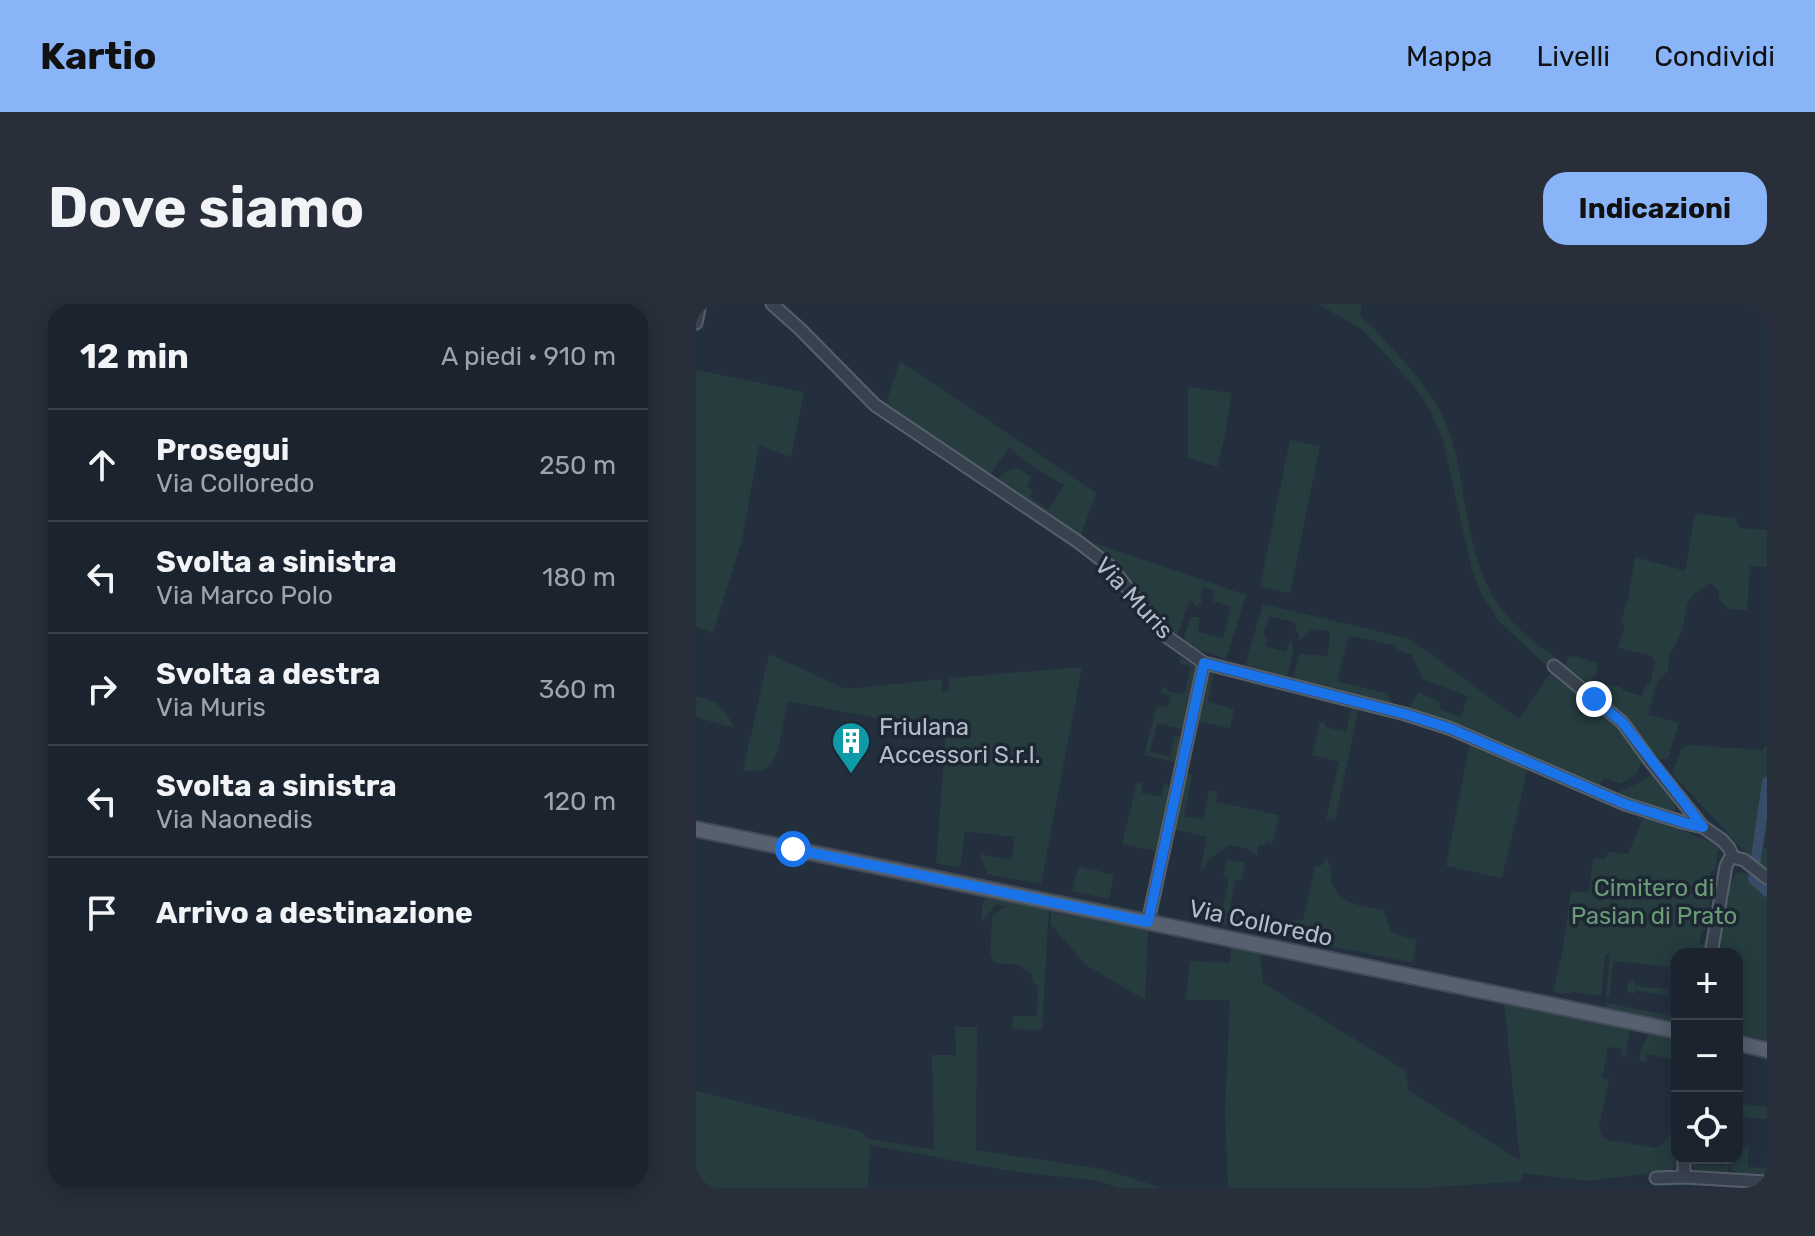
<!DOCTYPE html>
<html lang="it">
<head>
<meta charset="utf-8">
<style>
  :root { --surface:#1b232e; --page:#282f3a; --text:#f1f3f6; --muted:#a0a4aa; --line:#39404a; --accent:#8ab4f8 }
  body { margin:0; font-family:Rubik,sans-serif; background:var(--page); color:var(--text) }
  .controls { position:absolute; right:24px; bottom:24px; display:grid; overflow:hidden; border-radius:16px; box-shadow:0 4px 20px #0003 }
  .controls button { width:72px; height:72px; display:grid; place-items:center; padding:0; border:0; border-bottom:2px solid var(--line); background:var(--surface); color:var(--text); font:40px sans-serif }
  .stop { position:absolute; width:24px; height:24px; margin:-18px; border:6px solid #1a73e8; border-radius:50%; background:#fff }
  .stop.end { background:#1a73e8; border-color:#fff; box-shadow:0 2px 8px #0008 }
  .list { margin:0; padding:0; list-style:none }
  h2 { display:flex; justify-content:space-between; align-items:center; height:104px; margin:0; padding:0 32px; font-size:34px }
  h2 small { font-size:26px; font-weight:400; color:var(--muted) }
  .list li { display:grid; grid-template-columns:52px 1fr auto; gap:24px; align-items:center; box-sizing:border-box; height:112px; padding:0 32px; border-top:2px solid var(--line) }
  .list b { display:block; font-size:30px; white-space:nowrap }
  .list p { margin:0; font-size:26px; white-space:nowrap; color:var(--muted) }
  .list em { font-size:26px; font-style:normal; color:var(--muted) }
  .icon { flex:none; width:44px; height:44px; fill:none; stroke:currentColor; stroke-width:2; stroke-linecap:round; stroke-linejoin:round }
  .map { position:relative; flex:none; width:1071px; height:884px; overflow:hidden; border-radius:24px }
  header { display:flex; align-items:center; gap:48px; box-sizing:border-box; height:112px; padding:0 40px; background:var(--accent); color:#111 }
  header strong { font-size:38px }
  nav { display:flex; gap:44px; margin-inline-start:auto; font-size:28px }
  .intro { display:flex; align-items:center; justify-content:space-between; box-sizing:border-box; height:192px; padding:0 48px }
  h1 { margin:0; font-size:56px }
  .button { padding:20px 36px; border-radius:24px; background:var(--accent); color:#111; font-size:28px; font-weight:700 }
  main { display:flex; gap:48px; padding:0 48px }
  aside { flex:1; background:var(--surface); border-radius:24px; box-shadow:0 4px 20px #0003 }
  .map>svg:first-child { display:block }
  .green { fill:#263c3f }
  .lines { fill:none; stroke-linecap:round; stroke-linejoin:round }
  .canal { stroke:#394c67; stroke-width:10 }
  .minor-casing { stroke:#565f6c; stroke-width:15 }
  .major-casing { stroke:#414a57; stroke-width:18 }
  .minor { stroke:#38414e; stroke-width:11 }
  .major { stroke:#56606e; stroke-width:14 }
  .route { stroke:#1a73e8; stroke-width:10 }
  .labels { text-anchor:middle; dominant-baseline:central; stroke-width:7; stroke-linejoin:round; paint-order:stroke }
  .street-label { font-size:24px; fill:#b4bcc9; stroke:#1d2633 }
  .poi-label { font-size:24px; fill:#b4bcc9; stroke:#1d2633; text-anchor:start }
  .park-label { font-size:24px; fill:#6b9a76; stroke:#1d2633 }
</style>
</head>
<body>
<header>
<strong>Kartio</strong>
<nav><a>Mappa</a><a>Livelli</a><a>Condividi</a></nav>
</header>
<div class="intro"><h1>Dove siamo</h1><a class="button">Indicazioni</a></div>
<main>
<aside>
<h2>12 min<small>A piedi · 910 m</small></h2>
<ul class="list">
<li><svg class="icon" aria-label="ahead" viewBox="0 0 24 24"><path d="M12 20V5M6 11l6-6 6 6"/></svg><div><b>Prosegui</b><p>Via Colloredo</p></div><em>250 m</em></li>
<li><svg class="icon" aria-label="left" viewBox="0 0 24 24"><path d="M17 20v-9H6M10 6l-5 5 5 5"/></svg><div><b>Svolta a sinistra</b><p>Via Marco Polo</p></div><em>180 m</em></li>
<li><svg class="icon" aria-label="right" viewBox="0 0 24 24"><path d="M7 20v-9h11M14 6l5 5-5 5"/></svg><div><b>Svolta a destra</b><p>Via Muris</p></div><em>360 m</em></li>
<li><svg class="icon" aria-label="left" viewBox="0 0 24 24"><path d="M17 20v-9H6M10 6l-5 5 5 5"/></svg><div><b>Svolta a sinistra</b><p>Via Naonedis</p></div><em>120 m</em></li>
<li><svg class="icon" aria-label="arrive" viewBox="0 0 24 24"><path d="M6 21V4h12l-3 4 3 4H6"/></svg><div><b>Arrivo a destinazione</b></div></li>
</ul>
</aside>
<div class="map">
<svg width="1071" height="884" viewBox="0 0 1071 884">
  <rect width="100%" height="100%" fill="#242f3e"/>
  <!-- green -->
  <path class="green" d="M622,0H666L664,12C676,21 684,31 694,42C727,78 751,106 761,155C769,195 775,250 793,285C809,315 833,335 860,354L856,367L918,419L946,458L940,470L924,480L908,474L902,484L756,420L716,406L713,402L723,388L745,399L744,405L765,413L772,392L726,375L716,351L704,347L697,341L656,332L652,334L641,377L690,389L697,401L599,375L598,371L604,350L632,352L634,327L616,325L604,336L598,318L573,312L567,332L571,333L569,342L590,348L594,335L598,344L592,370L589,372L549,361L567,300L714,335L823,415L856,367L802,316L785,289L776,266L747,137L732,102L718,82L667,26Z
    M204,57L400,189L384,234L550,291L530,355L489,341L488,333L495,313H504L502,328L527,334L535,303L517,297L519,287L507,283L504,291L506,298L502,301L498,302L499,298L493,297L481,333L478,335L426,270L299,177C306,169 312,166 322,164L336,173L331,182L337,187L334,193L352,206L368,181L328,157L313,143L293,173L189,102Z
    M0,66L108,88L95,153L63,141L46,236L17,329L0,323Z
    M492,83L536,89L529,131L521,163L492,154Z
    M594,136L624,142L594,289L564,283Z
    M999,210L1040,214L1043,224L1071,226V263L1054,262L1051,306L1032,305L1022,294L1023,286L1014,279L996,291L991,301L986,328L973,352L972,367L962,376L959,383L952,411L983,419L972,454L964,456L926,410L908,394L907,386L911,380L924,383L928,387L946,392L950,380L954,381L959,358L957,357V352L922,344L929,321L925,318L932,295L939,253L989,267Z
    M73,350L150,385L247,375L245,388H252L254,374L386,363L345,580L291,570L284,550L315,556L319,533L269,527L264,564L240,559L250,428L92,397C89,409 87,422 84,435C79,459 75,470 47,467Z
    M879,352L902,360L900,371L891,379L869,361L873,353Z
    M484,353L500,362L486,425L461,419L454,448L474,453L479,432L484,433L479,458L448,451L461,401L472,404L475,392L464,389L466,383L471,384V387L488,391L495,362L483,359Z
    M518,367L512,398L538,405L534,424L501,417L510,374Z
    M0,392C21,396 30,405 38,424L0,413Z
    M656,403L663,404L639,516L630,515L643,458L616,451L624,418L629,419V423L650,428Z
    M774,438L832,464L806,574L750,562Z
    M992,441L1066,446L1071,441V527L1068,543L1071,544V566L1055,554L976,470L985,446Z
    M490,469L496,471L488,512L507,516L513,486L521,488L520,498L583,511L576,540L571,538L570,541H563L561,552L552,545L533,541L515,554L504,568L511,533L478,525Z
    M956,470L978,499L980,506C960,512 937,498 918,490L937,482Z
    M469,477L473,484L459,547L426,540L441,478L447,480L445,489L465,493Z
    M948,512L1023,541L1019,567H1015L1012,584L1016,585L1010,626H1006L1003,640L1007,641L1008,637L1011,638L1009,650H981V663H978V656H975L974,663L917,657L913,694L910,693L914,650H909L905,692L878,688L867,690L857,688L867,645L875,587L893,588L897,555H910L912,548L932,550Z
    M631,553C632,556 635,563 635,566C636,576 633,570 636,579C645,602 668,602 688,606L694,626L705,632L721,636L717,659L582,631L585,626L598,616L607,617L619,562L624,563Z
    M531,555L549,559L545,576H539L534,604L555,609L553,619L548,624L507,616L504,611L506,599L527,603L533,574L527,572Z
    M383,562L418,571L413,595L376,587Z
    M1044,568L1054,570L1071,583V736L1041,729V650H1022L1033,581H1035C1036,573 1038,571 1044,568Z
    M293,592L353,604L346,726L316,725L317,712H341L342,681H338L335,669L323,661L301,659L294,653L296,613L309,602L300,600L286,618V600Z
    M355,608L452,627L449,696L390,661L355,621Z
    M535,641L564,647L567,679L709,766L713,787L824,856L808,697L933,723V733L929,753H925L926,745L912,743L906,774L913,776L903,822C904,829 905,833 912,836L960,844C981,832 977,810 977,789H981V854H983L977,865L971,867L891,877L827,869L826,877L729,884H532L529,807L534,696H490L494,657L534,659Z
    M936,676H939V682L972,685L971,692L939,686L938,690L932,688L931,682L933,677Z
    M910,699L981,713V718L909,703Z
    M259,723H281L280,846L407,865L466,884H422L402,877L308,866L174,841L172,884H0V787L167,828L172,835L238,846L236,751H260Z
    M954,727L981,733V764L977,763L978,756L951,750L949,758L943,757L945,745Z
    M1041,756L1044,757L1043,773H1047L1046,800L1071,803V815L1041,813Z
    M1041,843H1053L1052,863L1071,864V870L1040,869V867L1035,866L1036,854H1041Z
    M993,854H1001V861L1028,862V854H1033L1032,869C1016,868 997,873 993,854Z"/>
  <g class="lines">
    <!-- canal -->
    <path class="canal" d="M1071,478L1057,575L1071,588"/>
    <defs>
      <path id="minor" d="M76,0L104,25L179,101L381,237L415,263L467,330L508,359L709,410L753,424L929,500L989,519L1007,523L1026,536L1033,544L1037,553L1048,556L1071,574
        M0,19L4,0
        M858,362L926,418L955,458L1007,523
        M452,618L508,359
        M1015,650L1030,562L1033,556L1037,553
        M988,873V854
        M960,874L988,873L1071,878"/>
      <path id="major" d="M0,525L981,727
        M1041,739L1071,746"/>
    </defs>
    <!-- minor casing -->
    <use href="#minor" class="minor-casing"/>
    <!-- major casing -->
    <use href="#major" class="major-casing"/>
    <!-- minor -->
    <use href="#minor" class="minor"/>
    <!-- major -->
    <use href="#major" class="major"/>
  </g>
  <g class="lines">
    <!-- route -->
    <path class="route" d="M97,545L452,618L508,359L709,410L753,424L929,500L989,519L1007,523L926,418L898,395"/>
  </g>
  <!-- icons -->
  <defs>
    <symbol id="building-pin" viewBox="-11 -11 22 30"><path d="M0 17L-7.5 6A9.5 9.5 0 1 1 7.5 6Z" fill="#0f9aa8" stroke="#1d2633"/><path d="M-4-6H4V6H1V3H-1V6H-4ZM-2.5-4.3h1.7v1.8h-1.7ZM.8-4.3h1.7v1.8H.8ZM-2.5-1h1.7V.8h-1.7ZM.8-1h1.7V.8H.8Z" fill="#fff"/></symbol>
  </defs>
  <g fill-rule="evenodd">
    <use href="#building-pin" x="133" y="415" width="44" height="60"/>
  </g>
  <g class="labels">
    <!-- street labels -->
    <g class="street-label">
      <text transform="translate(438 294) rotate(47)">Via Muris</text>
      <text transform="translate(565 619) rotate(12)">Via Colloredo</text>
    </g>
    <!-- poi labels -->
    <g class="poi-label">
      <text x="183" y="423">Friulana<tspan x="183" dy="28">Accessori S.r.l.</tspan></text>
    </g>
    <!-- park labels -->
    <g class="park-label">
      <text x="958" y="584">Cimitero di<tspan x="958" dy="28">Pasian di Prato</tspan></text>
    </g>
  </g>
</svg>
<div class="controls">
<button>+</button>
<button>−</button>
<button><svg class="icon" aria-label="locate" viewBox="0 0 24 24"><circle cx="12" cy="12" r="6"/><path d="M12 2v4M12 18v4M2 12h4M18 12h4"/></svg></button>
</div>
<div class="stop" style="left:97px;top:545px"></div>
<div class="stop end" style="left:898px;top:395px"></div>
</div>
</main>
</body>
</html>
